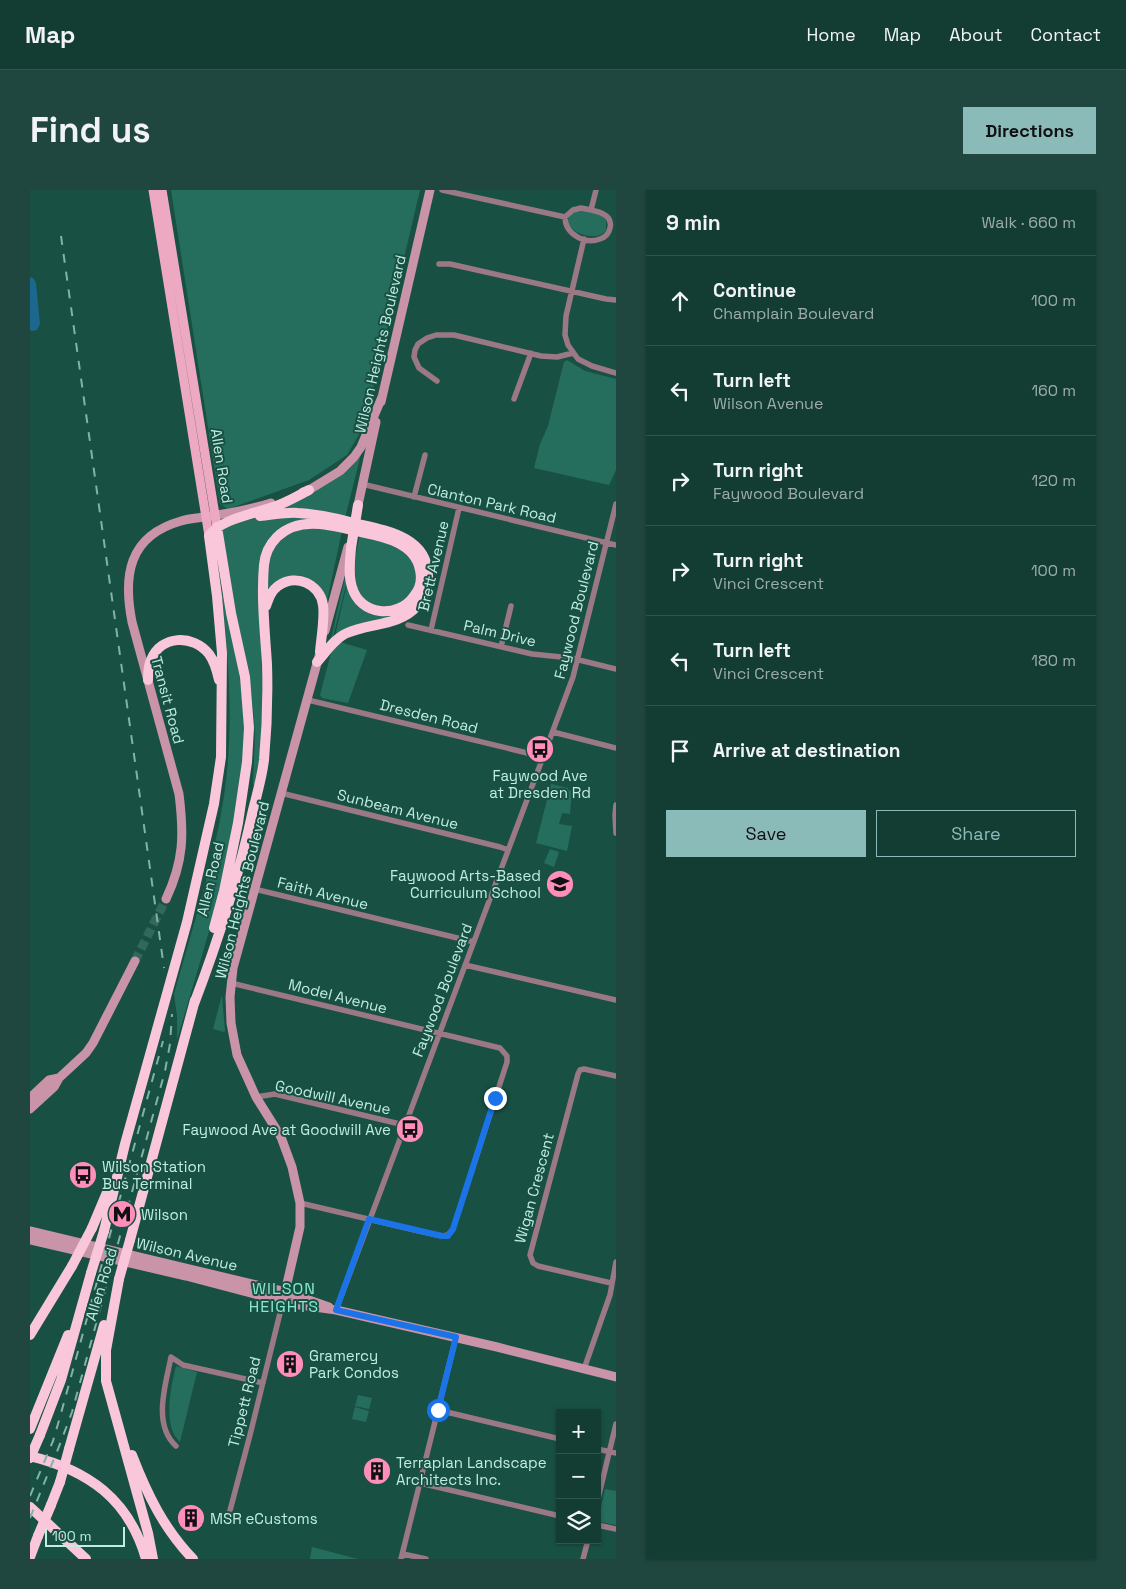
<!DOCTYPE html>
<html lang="en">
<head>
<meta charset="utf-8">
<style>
  :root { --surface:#133c33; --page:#20473f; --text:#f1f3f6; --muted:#9dadac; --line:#32564e; --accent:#8bbbb9 }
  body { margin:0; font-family:"Space Grotesk",sans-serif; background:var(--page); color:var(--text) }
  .controls { position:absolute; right:15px; bottom:15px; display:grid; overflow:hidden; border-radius:0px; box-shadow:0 1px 4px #0004 }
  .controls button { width:45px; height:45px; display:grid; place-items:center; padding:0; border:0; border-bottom:1px solid var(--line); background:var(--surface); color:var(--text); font:25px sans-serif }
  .scale { position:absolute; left:15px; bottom:12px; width:80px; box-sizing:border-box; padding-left:5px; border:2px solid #bfede0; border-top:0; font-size:14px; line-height:18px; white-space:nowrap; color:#bfede0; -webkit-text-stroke:4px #195044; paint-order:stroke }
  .stop { position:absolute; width:15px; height:15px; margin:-11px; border:4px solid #1a73e8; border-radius:50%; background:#fff }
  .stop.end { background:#1a73e8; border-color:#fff; box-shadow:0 1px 5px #0008 }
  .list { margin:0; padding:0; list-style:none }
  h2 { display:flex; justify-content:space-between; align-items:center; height:65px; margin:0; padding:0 20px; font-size:21px }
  h2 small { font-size:16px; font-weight:400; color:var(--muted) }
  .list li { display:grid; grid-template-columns:32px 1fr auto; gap:15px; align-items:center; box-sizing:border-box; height:90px; padding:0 20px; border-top:1px solid var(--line) }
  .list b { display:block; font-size:19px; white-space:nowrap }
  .list p { margin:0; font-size:16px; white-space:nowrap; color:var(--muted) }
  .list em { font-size:16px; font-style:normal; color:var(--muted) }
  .actions { display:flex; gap:10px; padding:15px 20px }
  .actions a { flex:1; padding:11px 0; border:1px solid var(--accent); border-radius:0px; text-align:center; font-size:18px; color:var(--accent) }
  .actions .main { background:var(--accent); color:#111 }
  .icon { flex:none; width:28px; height:28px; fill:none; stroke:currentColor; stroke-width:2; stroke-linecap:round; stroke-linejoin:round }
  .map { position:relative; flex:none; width:586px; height:1369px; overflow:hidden; border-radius:0px }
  header { display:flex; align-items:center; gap:30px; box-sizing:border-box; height:70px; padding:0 25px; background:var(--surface); border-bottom:1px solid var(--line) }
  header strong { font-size:24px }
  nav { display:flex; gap:28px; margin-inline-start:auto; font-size:18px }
  .intro { display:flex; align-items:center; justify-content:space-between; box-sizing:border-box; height:120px; padding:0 30px }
  h1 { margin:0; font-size:35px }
  .button { padding:12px 22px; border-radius:0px; background:var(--accent); color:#111; font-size:18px; font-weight:700 }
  main { display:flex; gap:30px; padding:0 30px }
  aside { flex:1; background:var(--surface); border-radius:0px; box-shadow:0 1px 4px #0004 }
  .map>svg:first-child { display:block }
  .green { fill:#256e5e }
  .water { fill:#1b678d }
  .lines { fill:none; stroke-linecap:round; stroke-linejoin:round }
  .secondary-tunnel { stroke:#32685b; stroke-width:9; stroke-dasharray:9 4.5; stroke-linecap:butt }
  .street { stroke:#9a7884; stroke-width:5.5 }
  .secondary { stroke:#c994a7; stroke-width:9 }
  .primary { stroke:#eda9c2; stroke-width:9 }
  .highway { stroke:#f9c7d9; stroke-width:10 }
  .rail { stroke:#81b3a6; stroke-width:2; stroke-dasharray:9 9; stroke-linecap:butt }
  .highway-bridge { stroke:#f9c7d9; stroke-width:10 }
  .route { stroke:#1a73e8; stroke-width:6 }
  .labels { text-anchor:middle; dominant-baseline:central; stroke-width:4; stroke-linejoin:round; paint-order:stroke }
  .street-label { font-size:15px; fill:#bfede0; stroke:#195044 }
  .poi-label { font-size:15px; fill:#bfede0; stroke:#195044; text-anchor:start }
  .neighbourhood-label { font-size:16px; letter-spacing:1px; fill:#86e9d0; stroke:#195044 }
</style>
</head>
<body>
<header>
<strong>Map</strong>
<nav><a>Home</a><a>Map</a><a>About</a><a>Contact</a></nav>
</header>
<div class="intro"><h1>Find us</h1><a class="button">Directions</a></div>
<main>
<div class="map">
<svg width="586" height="1369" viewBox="0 0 586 1369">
  <rect width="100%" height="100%" fill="#195044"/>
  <!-- green -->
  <path class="green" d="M141,0H390L335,234L317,265L279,290L198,319L190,314Z
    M549,20L565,23L573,27L576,31V41C561,57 518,32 549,20Z
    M537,170L555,181L586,189V280L579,295L504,278L510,254L518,236L534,172Z
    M331,264L315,328L248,321L301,291Z
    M250,325L287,328L241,348L231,454L233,524L231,560L226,594L223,595L225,543L223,517L219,486L203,415L191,340C209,329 231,328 250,325Z
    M279,337L312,341L296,416L280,390L236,402C238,381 237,352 260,342C265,340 273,338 279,337Z
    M330,345C351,352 388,357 387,386C386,391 386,397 383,401C380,407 374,411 369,416L344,417L329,406C323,382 324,369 330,345Z
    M316,383L317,391L303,447L300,453Z
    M317,394L319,399L358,425L360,428L305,446Z
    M194,405C203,452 215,499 214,547C211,648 175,754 147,850V826L144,804C162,739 184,673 194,606C204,539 199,472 192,406Z
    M310,452L337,460L318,513L292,508L290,505L301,463Z
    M521,594L538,598V600L542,601L540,624L532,623L529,634L542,636L537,661L506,653Z
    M520,659L529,662L524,677L514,673Z
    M192,805L195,841L194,842L183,839Z
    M146,1176L167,1182L150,1252C132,1236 141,1197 146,1176Z
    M328,1205L342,1208L339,1219L325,1216Z
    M325,1217L339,1221L336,1232L322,1229Z
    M575,1299L586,1301V1335L570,1332L568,1330Z
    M282,1357L328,1369H280Z"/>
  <!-- water -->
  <path class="water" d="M0,87L4,89L6,93L10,134L7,140L2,141L0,140Z"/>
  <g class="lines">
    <!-- secondary-tunnel -->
    <path class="secondary-tunnel" d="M105,771L136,709"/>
    <!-- street -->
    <path class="street" d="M412,0L535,27
      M551,18C561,20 584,22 580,38C579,43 576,47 570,49C555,55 535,44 535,27L543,20Z
      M561,20L566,0
      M554,49L536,126L535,145L538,155L548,169L562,176L586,183
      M409,74H420L576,109L586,110
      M407,191L389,178L384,167L385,160L388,154L397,148L406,145H424L511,166L527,167L543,163
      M484,209L501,163
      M332,294L586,355
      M384,307L395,265
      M378,435L502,464L541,468L586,479
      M401,440L429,318
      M471,457L481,416
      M278,510L514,567
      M523,542L586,558
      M251,603L470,657L478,660
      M586,615L585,625L586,643
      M224,699L444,752
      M435,775L586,810
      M201,793L470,858L477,866V872L423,1039L418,1045L412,1046L389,1041L270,1013
      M226,907L245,904L374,935
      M581,1093L508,1076L503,1073L500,1065L548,884L550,880L554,879L586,886
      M306,1120L543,487L586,314
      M554,1179L580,1105L586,1072
      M408,1220L530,1249
      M146,1256C122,1234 136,1194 141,1167L153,1175L233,1193
      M567,1259L586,1263
      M390,1293L530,1326
      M567,1313L586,1234
      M198,1328L220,1245L253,1111
      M567,1335L586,1339
      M373,1364L396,1369
      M371,1369L426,1147
      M553,1369L558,1350"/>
    <!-- secondary -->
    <path class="secondary" d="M351,212L400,0
      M273,302L279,300L310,281L324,267L331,257L352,207
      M328,315L346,232
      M295,441L318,357
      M136,709C154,671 154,644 149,604L102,432C93,386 98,346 151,331C160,328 171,328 181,326C201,323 222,319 241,313
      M0,908L19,890L29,888
      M0,919L24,897L29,888L56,863L63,853L105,771
      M0,1041L256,1102L299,1117
      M0,1050L156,1086L263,1114L306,1120L467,1157L586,1187
      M253,1111L270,1037V1013L262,977L251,947L226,907L207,865L201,833L200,807L203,778L289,466"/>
    <!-- primary -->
    <path class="primary" d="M123,0L179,346
      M132,0L187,337"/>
    <!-- highway -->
    <path class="highway" d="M230,326C242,325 256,322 268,323C287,324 306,328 324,333C354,340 397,346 398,385C399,396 395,408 387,416C370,436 339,433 317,443C305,448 296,462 287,472
      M236,416C239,408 241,401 248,396C266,383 290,394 293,415C295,428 291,449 290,462
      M118,490C118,483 118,476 121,470C131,445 163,444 179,464C185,472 187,481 189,490
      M184,738L194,701L208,633L217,572L219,538L215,487L201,423L187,337
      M164,814C188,751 209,686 223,620C227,604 232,587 234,570C237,538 238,506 237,474C235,442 231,408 234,375C235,364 239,355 247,347C269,326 300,335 326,341C350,346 385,351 390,380C392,389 390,399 384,406C368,429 330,426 322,397C318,385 320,371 321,358
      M62,1038L78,1000
      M74,1041L95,954L157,732L184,614L191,567L192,463L187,406L179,346C190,329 224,324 243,317C256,313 267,306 279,300
      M100,1050L165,810
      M89,1089L76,1160V1191L118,1343L123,1369
      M0,1145L42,1076
      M0,1239L38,1145
      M10,1245L31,1190L61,1083
      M39,1259L74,1135
      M102,1265C117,1304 134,1339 163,1369
      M0,1266C58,1280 99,1309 116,1369
      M21,1315L30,1292
      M0,1317L56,1369
      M0,1367L8,1346"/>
    <!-- rail -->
    <path class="rail" d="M31,46L134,778
      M0,1306L23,1251L30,1227L133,851
      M0,1328L30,1254L42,1222L135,881L140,854L142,824"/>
    <!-- highway-bridge -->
    <path class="highway-bridge" d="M321,358L328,315
      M42,1076L62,1038
      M61,1083L74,1041
      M89,1089L100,1050
      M0,1268L10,1245
      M30,1292L39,1259
      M8,1346L21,1315"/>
  </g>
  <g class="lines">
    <!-- route -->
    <path class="route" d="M408,1220L426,1147L306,1120L339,1029L412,1046H418L423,1039L465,908"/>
  </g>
  <!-- icons -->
  <defs>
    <symbol id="bus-disc" viewBox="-11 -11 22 22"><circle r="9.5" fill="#ff8ebb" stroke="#195044"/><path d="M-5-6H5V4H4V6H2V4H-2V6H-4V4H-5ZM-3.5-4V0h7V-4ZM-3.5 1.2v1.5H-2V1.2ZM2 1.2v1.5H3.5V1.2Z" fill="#111"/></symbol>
    <symbol id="school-disc" viewBox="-11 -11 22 22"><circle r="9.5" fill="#ff8ebb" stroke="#195044"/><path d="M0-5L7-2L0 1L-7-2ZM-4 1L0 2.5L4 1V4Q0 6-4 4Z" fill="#111"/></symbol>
    <symbol id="metro-disc" viewBox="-11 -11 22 22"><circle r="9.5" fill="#ff8ebb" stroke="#195044"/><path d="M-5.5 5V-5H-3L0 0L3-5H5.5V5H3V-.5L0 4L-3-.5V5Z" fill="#111"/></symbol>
    <symbol id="building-disc" viewBox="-11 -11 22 22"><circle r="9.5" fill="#ff8ebb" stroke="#195044"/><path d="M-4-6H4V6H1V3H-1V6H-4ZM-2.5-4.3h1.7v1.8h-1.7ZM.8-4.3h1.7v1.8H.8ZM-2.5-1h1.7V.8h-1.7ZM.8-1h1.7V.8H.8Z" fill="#111"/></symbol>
  </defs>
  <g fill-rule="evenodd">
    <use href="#bus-disc" x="494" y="543" width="32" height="32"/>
    <use href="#school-disc" x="514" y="678" width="32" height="32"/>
    <use href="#bus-disc" x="364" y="923" width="32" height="32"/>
    <use href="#bus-disc" x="37" y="969" width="32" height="32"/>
    <use href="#metro-disc" x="76" y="1008" width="32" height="32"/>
    <use href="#building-disc" x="244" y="1158" width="32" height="32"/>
    <use href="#building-disc" x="331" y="1265" width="32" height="32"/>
    <use href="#building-disc" x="145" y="1312" width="32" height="32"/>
  </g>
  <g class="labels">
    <!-- street labels -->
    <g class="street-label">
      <text transform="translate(350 154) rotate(-77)">Wilson Heights Boulevard</text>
      <text transform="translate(192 276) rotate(81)">Allen Road</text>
      <text transform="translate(462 313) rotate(13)">Clanton Park Road</text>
      <text transform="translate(403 376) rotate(-77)">Brett Avenue</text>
      <text transform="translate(546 420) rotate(-76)">Faywood Boulevard</text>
      <text transform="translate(470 443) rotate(13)">Palm Drive</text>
      <text transform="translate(138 510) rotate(75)">Transit Road</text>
      <text transform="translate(399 526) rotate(14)">Dresden Road</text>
      <text transform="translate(368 619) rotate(14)">Sunbeam Avenue</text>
      <text transform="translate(180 689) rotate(-77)">Allen Road</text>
      <text transform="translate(212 700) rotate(-76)">Wilson Heights Boulevard</text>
      <text transform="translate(293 703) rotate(14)">Faith Avenue</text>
      <text transform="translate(412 800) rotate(-69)">Faywood Boulevard</text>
      <text transform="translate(308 806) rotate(14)">Model Avenue</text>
      <text transform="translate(303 907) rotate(12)">Goodwill Avenue</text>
      <text transform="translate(504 998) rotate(-75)">Wigan Crescent</text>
      <text transform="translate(157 1064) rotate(13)">Wilson Avenue</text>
      <text transform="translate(71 1094) rotate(-73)">Allen Road</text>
      <text transform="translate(214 1212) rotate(-76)">Tippett Road</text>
    </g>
    <!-- poi labels -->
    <g class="poi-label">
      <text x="510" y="585" text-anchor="middle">Faywood Ave<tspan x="510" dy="17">at Dresden Rd</tspan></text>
      <text x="511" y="685" text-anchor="end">Faywood Arts-Based<tspan x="511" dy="17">Curriculum School</tspan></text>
      <text x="361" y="939" text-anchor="end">Faywood Ave at Goodwill Ave</text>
      <text x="72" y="976">Wilson Station<tspan x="72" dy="17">Bus Terminal</tspan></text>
      <text x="111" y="1024">Wilson</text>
      <text x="279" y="1165">Gramercy<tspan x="279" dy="17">Park Condos</tspan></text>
      <text x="366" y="1272">Terraplan Landscape<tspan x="366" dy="17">Architects Inc.</tspan></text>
      <text x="180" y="1328">MSR eCustoms</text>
    </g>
    <!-- neighbourhood labels -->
    <g class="neighbourhood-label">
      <text x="254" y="1098">WILSON<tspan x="254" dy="18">HEIGHTS</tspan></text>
    </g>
  </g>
</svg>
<div class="controls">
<button>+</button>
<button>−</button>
<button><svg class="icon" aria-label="layers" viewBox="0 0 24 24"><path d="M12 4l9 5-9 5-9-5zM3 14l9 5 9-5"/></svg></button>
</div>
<div class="scale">100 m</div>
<div class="stop" style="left:408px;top:1220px"></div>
<div class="stop end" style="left:465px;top:908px"></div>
</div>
<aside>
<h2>9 min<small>Walk · 660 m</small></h2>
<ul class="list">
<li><svg class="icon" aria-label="ahead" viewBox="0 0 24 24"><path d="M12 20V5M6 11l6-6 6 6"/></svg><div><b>Continue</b><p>Champlain Boulevard</p></div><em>100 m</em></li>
<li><svg class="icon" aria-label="left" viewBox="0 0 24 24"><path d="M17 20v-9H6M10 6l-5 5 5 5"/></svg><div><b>Turn left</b><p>Wilson Avenue</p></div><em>160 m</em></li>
<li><svg class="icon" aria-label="right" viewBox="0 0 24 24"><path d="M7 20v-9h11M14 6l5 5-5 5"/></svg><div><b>Turn right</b><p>Faywood Boulevard</p></div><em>120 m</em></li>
<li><svg class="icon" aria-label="right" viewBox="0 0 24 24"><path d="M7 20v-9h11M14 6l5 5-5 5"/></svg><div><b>Turn right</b><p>Vinci Crescent</p></div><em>100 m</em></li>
<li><svg class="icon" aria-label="left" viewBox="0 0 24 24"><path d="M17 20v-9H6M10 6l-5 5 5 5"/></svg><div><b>Turn left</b><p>Vinci Crescent</p></div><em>180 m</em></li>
<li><svg class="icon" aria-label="arrive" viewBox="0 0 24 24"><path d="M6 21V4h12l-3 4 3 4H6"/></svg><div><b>Arrive at destination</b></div></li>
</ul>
<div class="actions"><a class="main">Save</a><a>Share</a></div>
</aside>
</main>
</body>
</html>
